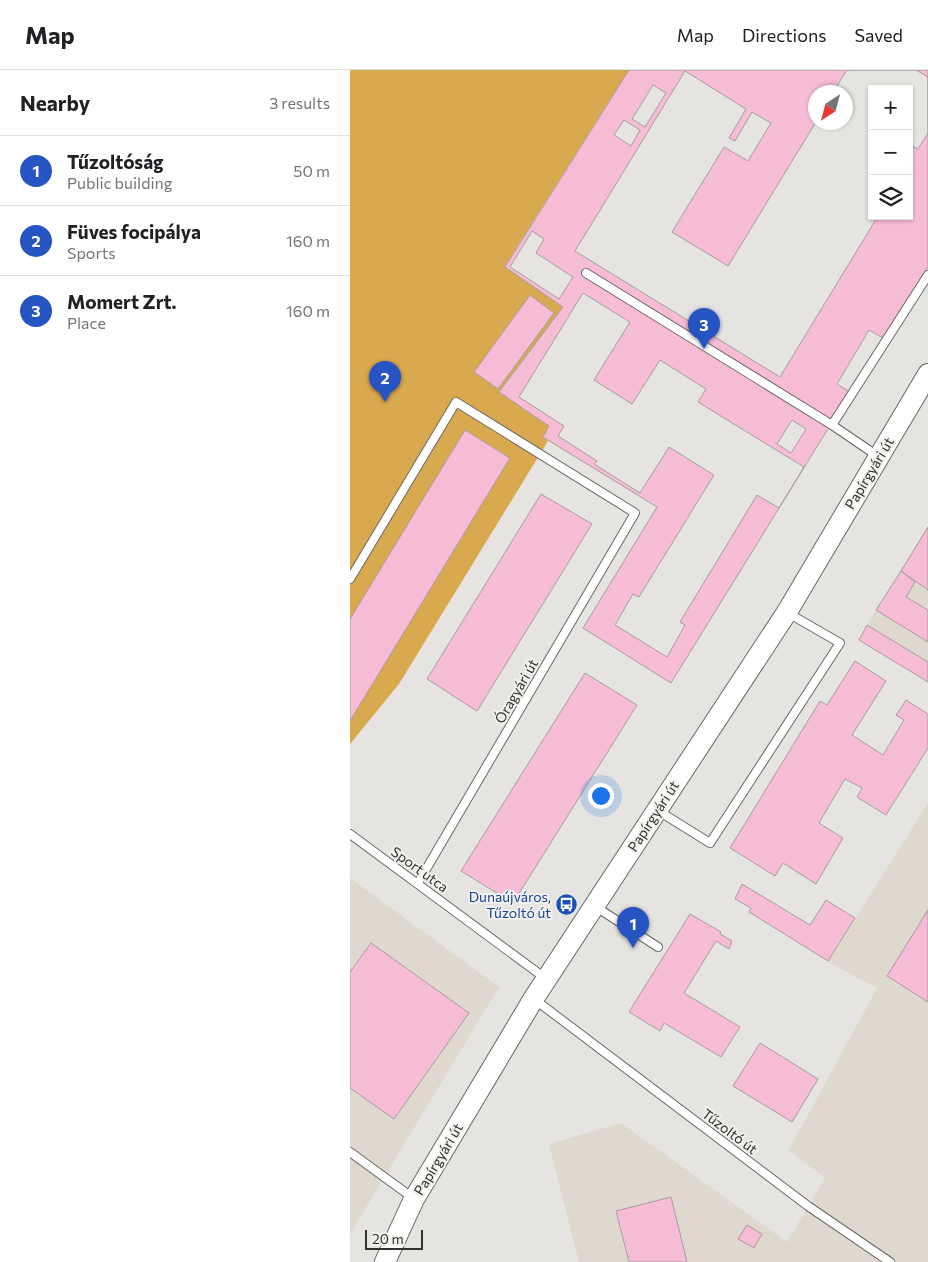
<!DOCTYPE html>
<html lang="en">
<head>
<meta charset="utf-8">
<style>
  :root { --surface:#fff; --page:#f2f2f2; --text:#202124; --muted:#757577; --line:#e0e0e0; --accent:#2654c2 }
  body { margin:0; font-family:Commissioner,sans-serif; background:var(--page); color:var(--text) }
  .controls { position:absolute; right:15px; top:15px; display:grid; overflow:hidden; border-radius:0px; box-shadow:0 1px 4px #0004 }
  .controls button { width:45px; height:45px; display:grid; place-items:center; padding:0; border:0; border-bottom:1px solid var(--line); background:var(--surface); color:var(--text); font:25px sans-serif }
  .compass { position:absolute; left:458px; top:15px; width:45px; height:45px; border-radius:50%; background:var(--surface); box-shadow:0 1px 4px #0004; rotate:216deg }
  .scale { position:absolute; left:15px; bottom:12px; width:58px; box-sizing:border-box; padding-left:5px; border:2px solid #30302e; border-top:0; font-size:14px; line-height:18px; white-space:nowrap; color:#30302e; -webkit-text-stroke:4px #f3f1ed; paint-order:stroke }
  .you { position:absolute; left:250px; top:725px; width:18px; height:18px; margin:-12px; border:4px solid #fff; border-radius:50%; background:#1a73e8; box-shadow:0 0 0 8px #1a73e833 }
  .badge { display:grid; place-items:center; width:32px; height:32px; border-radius:50%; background:var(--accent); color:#fff; font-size:16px; font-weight:700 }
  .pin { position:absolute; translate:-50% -41px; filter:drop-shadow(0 1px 2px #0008) }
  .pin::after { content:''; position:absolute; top:26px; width:18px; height:15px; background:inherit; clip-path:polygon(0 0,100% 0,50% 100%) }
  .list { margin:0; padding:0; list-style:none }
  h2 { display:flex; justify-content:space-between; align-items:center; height:65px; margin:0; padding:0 20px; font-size:21px }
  h2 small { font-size:16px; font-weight:400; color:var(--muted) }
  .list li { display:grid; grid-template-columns:32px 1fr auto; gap:15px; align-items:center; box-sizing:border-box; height:70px; padding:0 20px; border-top:1px solid var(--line) }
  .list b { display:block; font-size:19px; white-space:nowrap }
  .list p { margin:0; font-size:16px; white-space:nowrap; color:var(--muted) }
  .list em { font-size:16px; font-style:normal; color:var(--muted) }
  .icon { flex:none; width:28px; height:28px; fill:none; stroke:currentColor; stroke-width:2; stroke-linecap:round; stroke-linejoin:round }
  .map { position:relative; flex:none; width:578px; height:1192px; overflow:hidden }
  header { display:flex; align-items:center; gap:30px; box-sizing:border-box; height:70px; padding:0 25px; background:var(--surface); border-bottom:1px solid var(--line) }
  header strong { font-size:24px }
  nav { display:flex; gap:28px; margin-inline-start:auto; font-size:18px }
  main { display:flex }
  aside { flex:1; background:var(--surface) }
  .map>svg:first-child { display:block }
  .built { fill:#ded8ce }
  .green { fill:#d9a950 }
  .building { fill:#f6bbd5; stroke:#a39ea0; fill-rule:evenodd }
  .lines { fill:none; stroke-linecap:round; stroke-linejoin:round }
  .service-casing { stroke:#6a6865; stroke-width:10 }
  .tertiary-casing { stroke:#6a6865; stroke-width:22 }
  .service { stroke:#fff; stroke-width:8 }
  .tertiary { stroke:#fff; stroke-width:20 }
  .labels { text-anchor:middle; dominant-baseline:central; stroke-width:4; stroke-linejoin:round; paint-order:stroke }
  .street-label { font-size:14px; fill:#30302e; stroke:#f3f1ed }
  .transit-label { font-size:14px; fill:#164399; stroke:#f3f1ed; text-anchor:end }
</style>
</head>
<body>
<header>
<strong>Map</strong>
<nav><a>Map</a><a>Directions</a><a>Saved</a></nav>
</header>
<main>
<aside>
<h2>Nearby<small>3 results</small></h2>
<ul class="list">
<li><span class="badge">1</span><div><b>Tűzoltóság</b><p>Public building</p></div><em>50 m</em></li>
<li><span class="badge">2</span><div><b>Füves focipálya</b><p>Sports</p></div><em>160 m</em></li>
<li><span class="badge">3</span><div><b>Momert Zrt.</b><p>Place</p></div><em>160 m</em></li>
</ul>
</aside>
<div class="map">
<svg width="578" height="1192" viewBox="0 0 578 1192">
  <rect width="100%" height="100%" fill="#e6e4e0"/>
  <!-- built -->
  <path class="built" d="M578,456V592L517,555Z
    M578,733V1192H229L199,1074L271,1053L437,1172L475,1108L439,1080L527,918L478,892Z
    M0,808L149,917L0,1164Z"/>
  <!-- green -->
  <path class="green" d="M0,0H279L155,196L213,237L149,322L199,356L193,367L198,371L49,614L0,674Z"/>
  <!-- building -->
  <path class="building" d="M279,0H578V197L321,613L233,558L307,437L193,367L199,356L149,322L213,237L155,197ZM522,19H559V146H522ZM466,22H496V52H466Z
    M497,0H566L578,7V63L568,79L559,74V19H522V75L520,78L522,79V146H528L430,307L225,181L335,1L396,39L379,68L385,71L402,42L421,53L398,91L374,77L322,162L378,196L466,52H496V22H483Z
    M303,15L316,23L295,57L282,49Z
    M274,50L290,60L281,76L264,65Z
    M182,161L194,169L186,183L223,207L209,229L160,197Z
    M233,223L280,252L244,310L282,334L310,290L356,319L348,332L454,397L429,438L407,425L330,552L335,555L317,587L265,555L283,524L289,527L364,405L319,377L290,423L244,394L247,391L208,366L214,356L169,327Z
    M180,225L204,243L148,319L124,302Z
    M519,260L533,268L500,322L487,314Z
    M442,350L456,359L441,383L427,374Z
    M115,360L160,388L0,651V549Z
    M191,424L242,454L127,641L77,609Z
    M578,457V520L551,501Z
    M551,501L565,512L556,527L578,540V572L526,540Z
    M517,555L578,592V612L509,570Z
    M505,591L536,611L502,665L533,685L554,650L546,645L556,630L578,644V678L536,745L507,727L512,718L495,709L469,753L493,768L466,814L433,793L425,806L380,778L470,631L477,635Z
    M235,603L287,635L163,833L111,801Z
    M392,814L460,855L476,830L505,848L478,891L399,842L401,838L385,829Z
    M578,840V932L537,906Z
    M340,844L371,862L370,864L382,871L379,879L366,871L334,923L390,957L371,987L314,953L310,961L279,942Z
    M21,873L119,943L44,1049L0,1018V902Z
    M410,973L468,1009L442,1052L383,1016Z
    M321,1127L337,1192H279L266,1141Z
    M397,1155L412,1164L404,1178L388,1169Z"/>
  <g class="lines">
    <defs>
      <path id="service" d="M236,203L482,355
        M529,387L482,355L578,205
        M0,509L106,332L285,443L68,813
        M307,740L360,773L490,573L438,543
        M0,764L195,908
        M246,837L308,877
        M184,929L458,1136L540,1192
        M0,1082L63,1128"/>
      <path id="tertiary" d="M35,1192L64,1129L184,928L437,542L578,304"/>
    </defs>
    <!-- service casing -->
    <use href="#service" class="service-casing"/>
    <!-- tertiary casing -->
    <use href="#tertiary" class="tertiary-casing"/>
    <!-- service -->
    <use href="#service" class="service"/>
    <!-- tertiary -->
    <use href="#tertiary" class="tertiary"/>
  </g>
  <!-- icons -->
  <defs>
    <symbol id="bus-disc" viewBox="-11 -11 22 22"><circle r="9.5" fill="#1a4fb4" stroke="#f3f1ed"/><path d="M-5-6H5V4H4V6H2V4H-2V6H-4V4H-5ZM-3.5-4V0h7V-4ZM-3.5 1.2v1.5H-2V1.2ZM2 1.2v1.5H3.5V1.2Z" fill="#fff"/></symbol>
  </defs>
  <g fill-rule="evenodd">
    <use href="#bus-disc" x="204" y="822" width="25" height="25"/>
  </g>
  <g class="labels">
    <!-- street labels -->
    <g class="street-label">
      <text transform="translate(519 403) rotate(-59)">Papírgyári út</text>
      <text transform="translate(166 621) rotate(-60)">Óragyári út</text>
      <text transform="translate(303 746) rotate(-57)">Papírgyári út</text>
      <text transform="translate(70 799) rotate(36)">Sport utca</text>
      <text transform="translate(380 1061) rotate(37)">Tűzoltó út</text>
      <text transform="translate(88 1089) rotate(-59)">Papírgyári út</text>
    </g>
    <!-- transit labels -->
    <g class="transit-label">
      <text x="201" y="826">Dunaújváros,<tspan x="201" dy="16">Tűzoltó út</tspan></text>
    </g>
  </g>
</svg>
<div class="controls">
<button>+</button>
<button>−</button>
<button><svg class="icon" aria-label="layers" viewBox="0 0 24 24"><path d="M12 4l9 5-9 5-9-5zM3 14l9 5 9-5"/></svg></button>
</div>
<svg class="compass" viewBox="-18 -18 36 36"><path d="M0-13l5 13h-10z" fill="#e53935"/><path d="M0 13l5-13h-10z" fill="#757577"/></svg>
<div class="scale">20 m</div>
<div class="you"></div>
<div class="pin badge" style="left:283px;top:878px">1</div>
<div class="pin badge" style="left:35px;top:332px">2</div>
<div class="pin badge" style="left:354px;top:279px">3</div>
</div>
</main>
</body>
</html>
